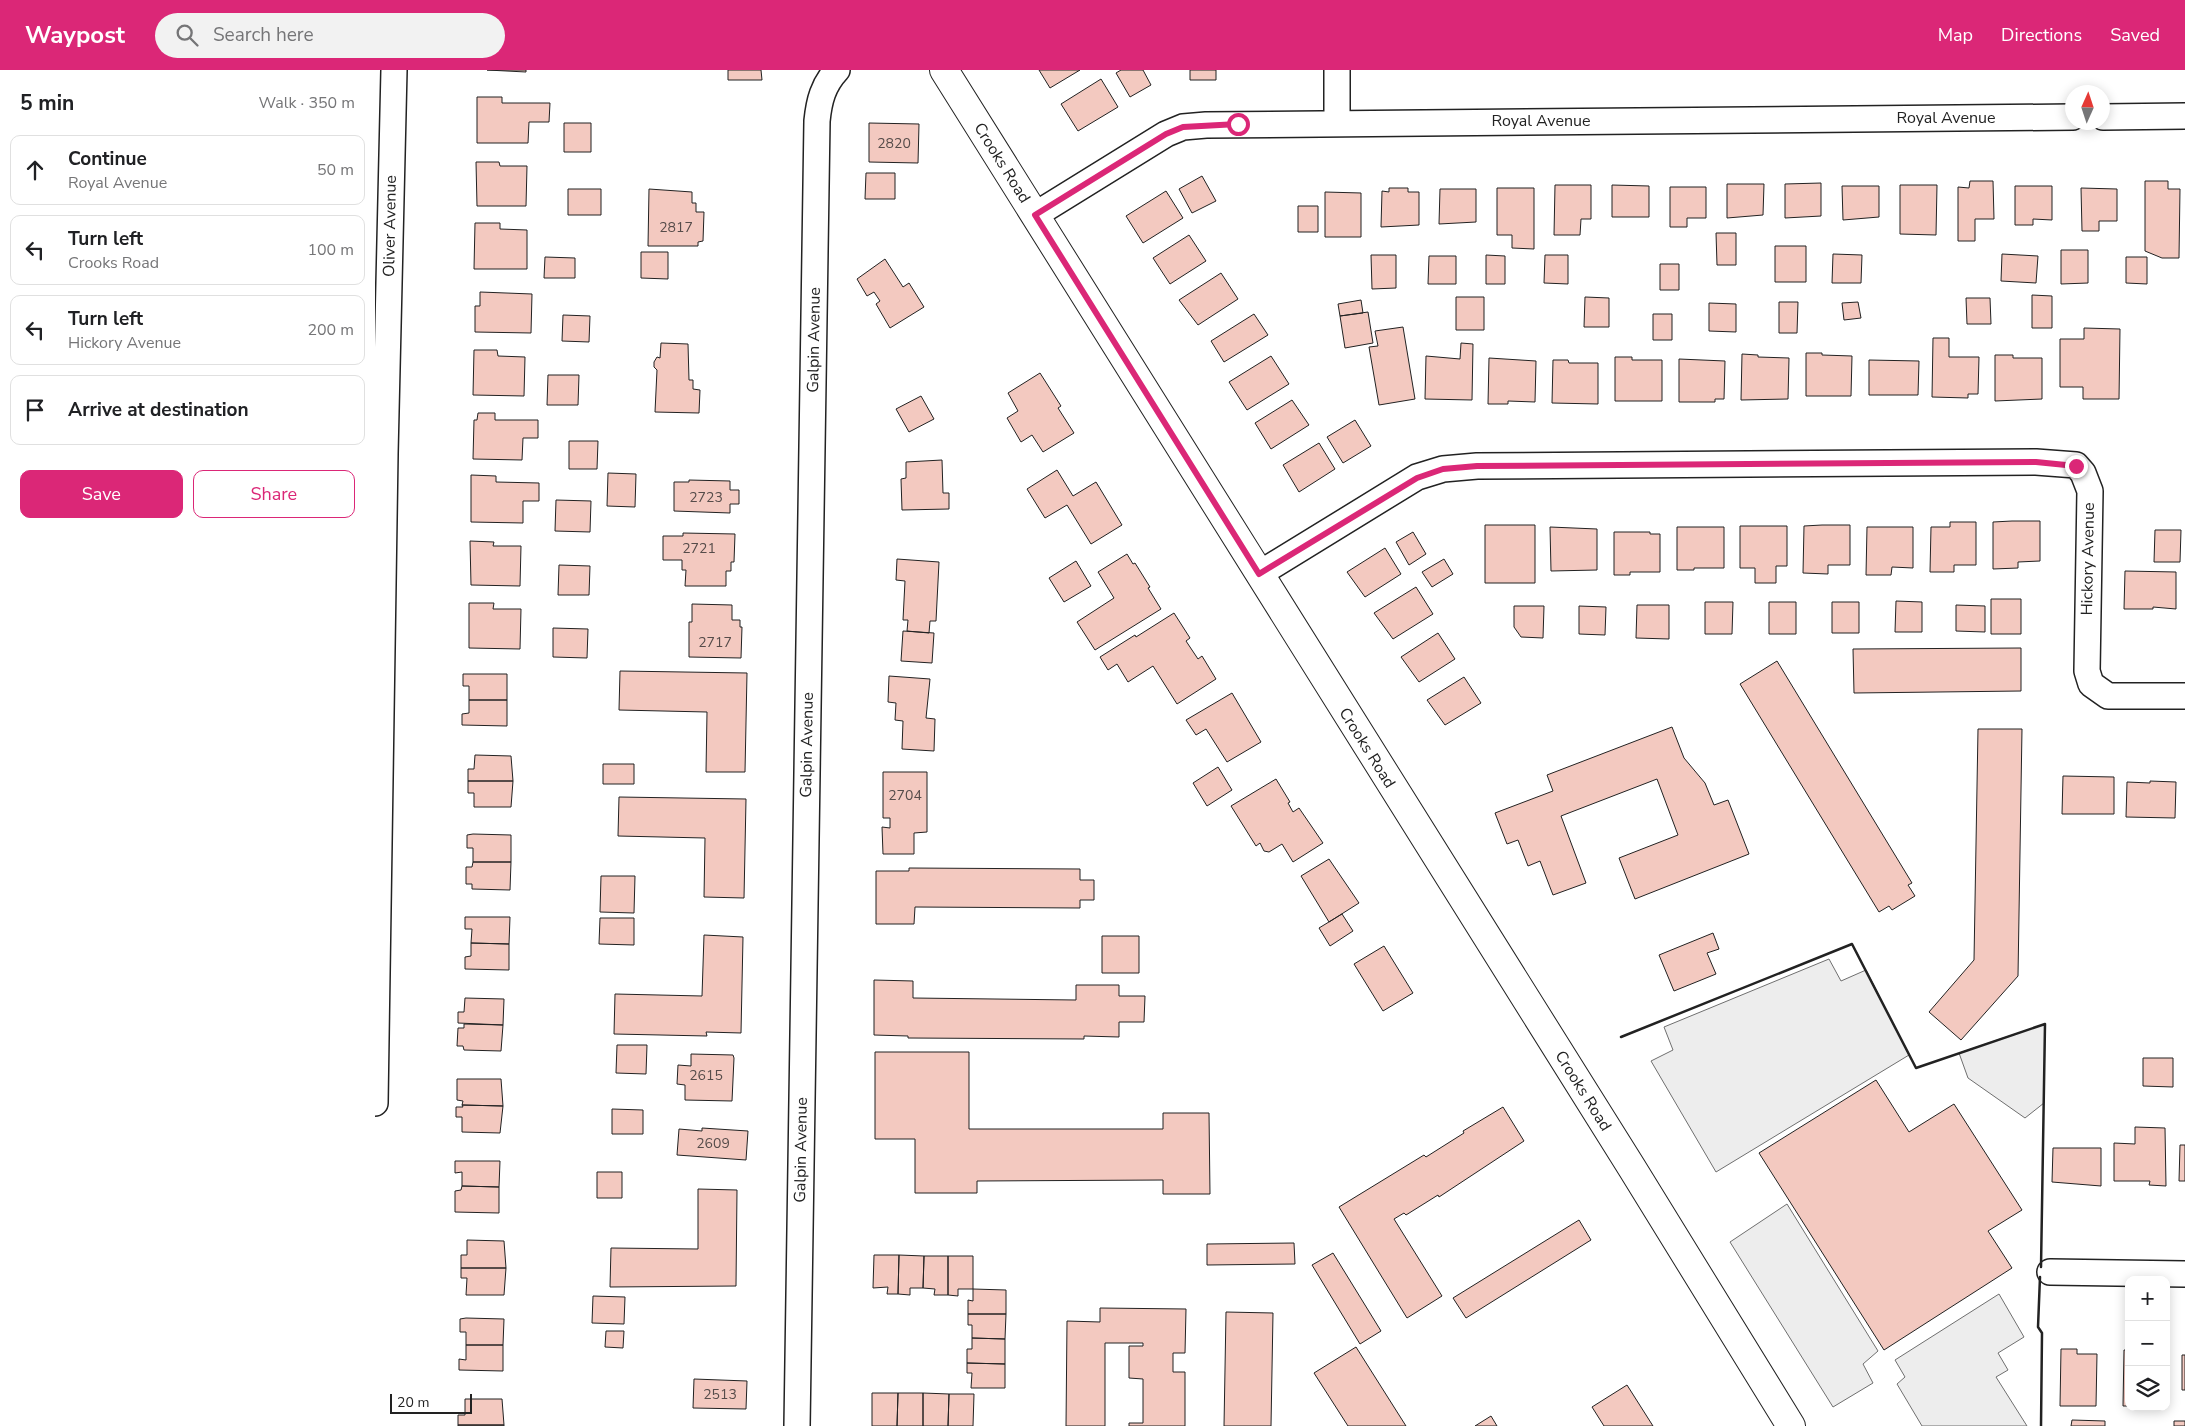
<!DOCTYPE html>
<html lang="en">
<head>
<meta charset="utf-8">
<style>
  :root { --surface:#fff; --page:#f2f2f2; --text:#202124; --muted:#757577; --line:#e0e0e0; --accent:#db2777 }
  body { margin:0; font-family:"Nunito Sans",sans-serif; background:var(--page); color:var(--text) }
  .controls { position:absolute; right:15px; bottom:15px; display:grid; overflow:hidden; border-radius:10px; box-shadow:0 2px 12px #0003 }
  .controls button { width:45px; height:45px; display:grid; place-items:center; padding:0; border:0; border-bottom:1px solid var(--line); background:var(--surface); color:var(--text); font:25px sans-serif }
  .compass { position:absolute; left:1690px; top:15px; width:45px; height:45px; border-radius:50%; background:var(--surface); box-shadow:0 2px 12px #0003; rotate:3deg }
  .scale { position:absolute; left:15px; bottom:12px; width:82px; box-sizing:border-box; padding-left:5px; border:2px solid #222; border-top:0; font-size:14px; line-height:18px; white-space:nowrap; color:#222; -webkit-text-stroke:4px #fff; paint-order:stroke }
  .stop { position:absolute; width:15px; height:15px; margin:-11px; border:4px solid #db2777; border-radius:50%; background:#fff }
  .stop.end { background:#db2777; border-color:#fff; box-shadow:0 1px 5px #0008 }
  .list { margin:0; padding:0; list-style:none }
  h2 { display:flex; justify-content:space-between; align-items:center; height:65px; margin:0; padding:0 20px; font-size:21px }
  h2 small { font-size:16px; font-weight:400; color:var(--muted) }
  .list li { display:grid; grid-template-columns:32px 1fr auto; gap:15px; align-items:center; box-sizing:border-box; height:70px; margin:0 10px 10px; padding:0 10px; border:1px solid var(--line); border-radius:10px }
  .list b { display:block; font-size:19px; white-space:nowrap }
  .list p { margin:0; font-size:16px; white-space:nowrap; color:var(--muted) }
  .list em { font-size:16px; font-style:normal; color:var(--muted) }
  .actions { display:flex; gap:10px; padding:15px 20px }
  .actions a { flex:1; padding:11px 0; border:1px solid var(--accent); border-radius:10px; text-align:center; font-size:18px; color:var(--accent) }
  .actions .main { background:var(--accent); color:#fff }
  .icon { flex:none; width:28px; height:28px; fill:none; stroke:currentColor; stroke-width:2; stroke-linecap:round; stroke-linejoin:round }
  .map { position:relative; flex:none; width:1810px; height:1356px; overflow:hidden }
  header { display:flex; align-items:center; gap:30px; box-sizing:border-box; height:70px; padding:0 25px; background:var(--accent); color:#fff }
  header strong { font-size:24px }
  nav { display:flex; gap:28px; margin-inline-start:auto; font-size:18px }
  .search { width:350px; height:45px; background:var(--page); display:flex; align-items:center; gap:12px; box-sizing:border-box; padding:0 18px; border-radius:28px; color:var(--muted); font-size:19px }
  main { display:flex }
  aside { flex:1; background:var(--surface) }
  .map>svg:first-child { display:block }
  .parking { fill:#ededed; stroke:#6f6f6f }
  .building { fill:#f3c9c0; stroke:#222 }
  .lines { fill:none; stroke-linecap:round; stroke-linejoin:round }
  .minor-casing { stroke:#222; stroke-width:28 }
  .secondary-casing { stroke:#222; stroke-width:30 }
  .minor { stroke:#fff; stroke-width:25 }
  .secondary { stroke:#fff; stroke-width:28 }
  .wall { stroke:#222; stroke-width:2.5 }
  .route { stroke:#db2777; stroke-width:6 }
  .labels { text-anchor:middle; dominant-baseline:central; stroke-width:4; stroke-linejoin:round; paint-order:stroke }
  .number-label { font-size:14px; fill:#564c4a }
  .street-label { font-size:16px; fill:#222; stroke:#fff }
</style>
</head>
<body>
<header>
<strong>Waypost</strong>
<div class="search"><svg class="icon" aria-label="search" viewBox="0 0 24 24"><circle cx="10" cy="10" r="6"/><path d="M15 15l6 6"/></svg>Search here</div>
<nav><a>Map</a><a>Directions</a><a>Saved</a></nav>
</header>
<main>
<aside>
<h2>5 min<small>Walk · 350 m</small></h2>
<ul class="list">
<li><svg class="icon" aria-label="ahead" viewBox="0 0 24 24"><path d="M12 20V5M6 11l6-6 6 6"/></svg><div><b>Continue</b><p>Royal Avenue</p></div><em>50 m</em></li>
<li><svg class="icon" aria-label="left" viewBox="0 0 24 24"><path d="M17 20v-9H6M10 6l-5 5 5 5"/></svg><div><b>Turn left</b><p>Crooks Road</p></div><em>100 m</em></li>
<li><svg class="icon" aria-label="left" viewBox="0 0 24 24"><path d="M17 20v-9H6M10 6l-5 5 5 5"/></svg><div><b>Turn left</b><p>Hickory Avenue</p></div><em>200 m</em></li>
<li><svg class="icon" aria-label="arrive" viewBox="0 0 24 24"><path d="M6 21V4h12l-3 4 3 4H6"/></svg><div><b>Arrive at destination</b></div></li>
</ul>
<div class="actions"><a class="main">Save</a><a>Share</a></div>
</aside>
<div class="map">
<svg width="1810" height="1356" viewBox="0 0 1810 1356">
  <rect width="100%" height="100%" fill="#fff"/>
  <!-- parking -->
  <path class="parking" d="M1454,889L1466,911L1491,900L1534,985L1341,1102L1276,991L1298,980L1289,957Z
    M1670,954L1669,1033L1650,1048L1593,1008L1584,983Z
    M1412,1134L1503,1281L1488,1294L1498,1313L1458,1337L1355,1172Z
    M1624,1224L1649,1267L1623,1283L1633,1300L1621,1307L1652,1356H1547L1522,1314L1530,1307L1520,1290Z"/>
  <!-- building -->
  <path class="building" d="M112,0H151V2Z
    M353,0H386L387,10H353Z
    M664,0H705L675,18Z
    M746,0H768L776,15L755,27L741,3Z
    M815,0H841V10H815Z
    M726,9L743,37L703,61L686,34Z
    M102,27H127V33H175L174,52H154L153,73H102Z
    M189,53H216V82H189Z
    M494,53L544,54L543,93L494,92Z
    M101,92H124L125,96H152L151,136H102Z
    M491,103H520V129H490Z
    M827,106L841,131L817,143L804,119Z
    M1595,111H1618L1619,149H1600V171H1583V117L1594,118Z
    M1770,111H1793V119H1805L1804,188H1787L1770,181Z
    M1446,113V146L1410,148V114Z
    M1352,114H1389L1388,145L1352,148Z
    M1180,115H1216V149H1206L1205,165H1179Z
    M1237,115L1274,116V147H1237Z
    M1525,115H1562L1561,165L1525,164Z
    M1467,116H1504V147L1468,150Z
    M1640,116H1677V150L1658,149V155H1640Z
    M1295,117H1331V148H1312V157H1295Z
    M1014,118H1033V122H1044V155L1006,157L1007,121L1014,122Z
    M1122,118H1159V179L1137,178V165H1122Z
    M1706,118L1742,119V151H1724V161H1707Z
    M193,119H226V145H193Z
    M274,119L317,122V133H321V142H329L328,171L323,172V176H273Z
    M1065,119H1101V152L1064,154Z
    M791,121L808,148L768,173L751,146Z
    M950,122L986,123V167H950Z
    M923,136H943V162H923Z
    M100,153H125V159L152,160V199H99Z
    M1341,163H1361V195H1342Z
    M814,165L831,191L795,214L778,188Z
    M1400,176H1431V212H1400Z
    M1686,180H1713V213L1686,214Z
    M266,182H293V209L266,208Z
    M1458,184L1487,185L1486,213H1457Z
    M1627,184L1663,186L1661,213L1626,211Z
    M996,185H1021V218L997,219Z
    M1111,185L1130,186V214H1111Z
    M1170,185H1193V214L1169,213Z
    M1054,186H1081V214H1053Z
    M170,187L200,188V208H169Z
    M1751,187H1772V214L1751,213Z
    M510,189L528,217L534,213L549,237L515,258L501,234L505,231L499,222L492,226L482,209Z
    M1285,194H1304V220H1285Z
    M846,203L863,229L823,255L804,230Z
    M105,222L157,224L156,263L100,262V236H105Z
    M1657,225L1677,226V258H1657Z
    M1081,227H1109V260H1081Z
    M1210,227L1234,228V257H1209Z
    M1591,228H1615L1616,254H1592Z
    M986,230L988,243L965,246L963,234Z
    M1404,232H1423L1422,263H1404Z
    M1483,232L1486,248L1469,250L1467,233Z
    M1334,233L1361,234V262L1334,261Z
    M993,242L998,273L970,278L965,246Z
    M879,244L893,265L849,292L836,271Z
    M1278,244H1297V270H1278Z
    M188,245L215,246L214,272L187,271Z
    M1028,257L1040,329L1004,335L994,277L1003,276L1000,261Z
    M1709,258L1745,259L1744,329H1708V317H1685V269H1709Z
    M1558,268H1574V287H1604L1603,324H1593V328L1557,327Z
    M286,273L313,274L314,310H318V319L325,320L324,343L280,342L282,300L279,297V292L282,287L285,288Z
    M1086,273L1098,274L1097,330L1050,329L1051,286L1085,289Z
    M99,280H122L123,286L150,287L149,326L98,325Z
    M1431,283H1447V285L1477,286L1476,326H1431Z
    M1367,284L1383,285V287L1414,288L1413,329L1366,330Z
    M1620,285H1638V288H1667V329L1620,331Z
    M896,286L914,314L872,340L854,312Z
    M1240,287H1257V290H1287V331H1240Z
    M1114,288L1161,291L1160,332L1133,331V334H1113Z
    M1304,289L1350,291L1349,329H1340V332H1304Z
    M1178,290H1193L1194,293H1223V334L1177,333Z
    M1494,290L1544,291L1543,325H1494Z
    M665,303L686,336L683,338L699,363L668,382L657,365L646,372L632,348L643,341L633,323Z
    M173,305H204L203,335H172Z
    M546,326L559,349L534,362L521,339Z
    M917,330L934,355L896,379L880,353Z
    M103,343H120V350H163V368H148L147,390L98,389L99,350H102Z
    M980,350L996,376L968,393L952,367Z
    M194,371H223L222,399H194Z
    M944,373L960,399L924,422L908,395Z
    M567,390L568,423H574V439L527,440L526,409L531,408V392Z
    M682,400L698,426L721,412L747,455L716,474L692,435L670,448L652,419Z
    M233,403L261,404L260,437L232,436Z
    M96,405L121,406V412L164,413V431H148V453L96,452Z
    M314,410L355,411V420H364V434H355V443L299,441V412H314Z
    M181,430L216,431L215,462L180,461Z
    M1637,451H1665V491L1643,492V498L1618,499V452Z
    M1575,452H1601V495H1579V502H1555L1556,457H1575Z
    M1110,455H1160V513H1110Z
    M1447,455H1475V495H1453V504L1428,503L1429,456Z
    M1365,456H1412V496H1401V513H1380V498H1365Z
    M1175,457L1222,459V500L1176,501Z
    M1302,457H1349V498H1319V500H1302Z
    M1492,457H1538V498L1517,497L1516,505H1491Z
    M1780,460H1806L1805,492H1779Z
    M1038,462L1051,484L1034,495L1021,472Z
    M1239,462H1275V464H1285V502H1255V505H1239Z
    M308,463L360,464L359,492H356V501H351V516H310L311,500H307V490H288V466H308Z
    M95,471L119,472L118,476H146L145,516L96,515Z
    M1010,478L1026,504L990,527L972,502Z
    M752,484L758,494L760,493L775,517L773,518L786,539L720,580L702,552L739,528L723,502Z
    M522,489L564,492L561,551H555L554,563L532,561L533,550H528L530,511L521,510Z
    M1069,489L1078,504L1057,517L1047,502Z
    M701,491L716,516L689,532L674,508Z
    M184,495L215,496L214,525H183Z
    M1750,501L1801,502V539L1778,537V539H1749Z
    M1041,517L1058,544L1018,569L999,543Z
    M1616,529H1646V564H1616Z
    M1521,531L1547,532V562H1520Z
    M1330,532H1358L1357,564H1330Z
    M1394,532H1421V564H1394Z
    M1457,532H1484V563H1457Z
    M94,533H119L118,539H146L145,579L94,578Z
    M317,534L357,535V550H365V557H367L366,588L314,587V552H317Z
    M1262,535H1294V569L1261,568Z
    M1581,535L1610,536V562L1581,561Z
    M1139,536H1169L1168,568L1146,567L1139,557Z
    M1204,536L1231,537L1230,565L1204,564Z
    M799,543L815,568L811,571L823,589L827,586L841,609L802,634L778,596L753,612L742,594L733,600L725,587L760,565L761,567Z
    M178,558L213,559L212,588L178,587Z
    M528,561L559,563L557,593L526,591Z
    M1063,563L1080,589L1044,612L1026,587Z
    M1646,578V621L1479,623L1478,579Z
    M1402,591L1537,813L1533,815L1540,826L1517,840L1514,836L1504,842L1365,614Z
    M245,601L372,603L370,702H331L332,642L244,640Z
    M88,604H132V630H94V616H88Z
    M514,606L555,609L551,648L560,649L559,681L527,679L528,651L520,650L521,633L513,632Z
    M1089,607L1106,633L1070,655L1052,630Z
    M857,623L886,672L852,692L831,659L821,665L811,650Z
    M94,630H132V656L87,655V644L94,643Z
    M1297,657L1309,688L1330,713L1339,735L1353,730L1374,784L1260,829L1244,788L1303,765L1282,709L1186,746L1211,813L1178,825L1165,791L1153,796L1143,770L1132,774L1120,743L1178,721L1172,705Z
    M1603,659H1647L1643,906L1586,970L1554,942L1599,890Z
    M100,685L136,686L138,711H93V699H99Z
    M228,694H259V714H228Z
    M843,697L857,720L832,736L818,713Z
    M508,702H552V762L539,763V784H508L507,757L515,758V748H508Z
    M1688,706L1739,707V744H1687Z
    M901,709L915,732L913,733L918,742L924,738L948,773L918,792L907,774L894,782L889,781L885,773L881,776L856,736Z
    M93,711H138L136,737H99V723H93Z
    M1775,711L1801,712L1800,748L1751,747L1752,712L1775,713Z
    M244,727L371,729L369,828L329,827L330,768L243,766Z
    M98,764L136,765V792H98V778H92V765Z
    M954,789L984,833L954,852L926,806Z
    M98,792H136L135,820L97,819V814H91V797H97Z
    M534,798L705,799V810H719V830H705V838L540,837L539,854H501V801H534Z
    M226,806H260L259,843L225,842Z
    M967,844L978,861L955,876L944,858Z
    M90,847H135L134,874L96,873L97,859H90Z
    M225,848H259V875L224,874Z
    M1338,863L1344,879L1332,883L1341,904L1299,921L1284,885Z
    M329,865L368,867L366,963L331,962L332,966L239,964L240,924L327,926Z
    M727,866H764V903H727Z
    M96,873L134,874V900L90,899V887L96,886Z
    M1009,876L1038,923L1008,941L979,894Z
    M499,910L538,911V928L701,930V915H744V926H770L769,952H744V967L709,966V969L533,968V966L499,965Z
    M90,928L129,929L128,955L83,953V942H89Z
    M89,954L128,955L126,981L89,980L88,976H82L83,958H89Z
    M242,975H272L271,1004L241,1003Z
    M500,982H594V1059H788V1043H834L835,1124H788V1110L602,1111V1123H540V1069H500Z
    M316,984L358,985L359,988L357,1031L310,1030V1015L302,1014L303,995L316,996Z
    M1768,988H1798V1017L1768,1016Z
    M82,1009H126L128,1036L87,1035L88,1031L82,1030Z
    M1501,1010L1534,1062L1579,1034L1647,1140L1613,1161L1637,1198L1509,1280L1384,1083Z
    M87,1035L128,1036L125,1063L87,1062V1047H81V1037H88Z
    M1128,1037L1149,1071L1064,1127L1063,1125L1031,1145L1029,1143L1019,1149L1067,1226L1032,1248L964,1137L1049,1085L1051,1087L1089,1063L1088,1061Z
    M237,1039L268,1040V1064H237Z
    M1760,1057L1790,1058L1791,1116L1774,1115L1775,1111H1739V1073L1760,1074Z
    M327,1058L373,1061L371,1090L302,1085L304,1059L327,1061Z
    M1805,1075H1810V1111H1804Z
    M1678,1078H1726V1116L1677,1112Z
    M80,1091H125L124,1117L87,1116V1102L80,1103Z
    M222,1102H247V1128H222Z
    M87,1116L124,1117V1143L80,1142V1121L86,1120Z
    M323,1119L362,1120L361,1216L235,1217L236,1178L323,1179Z
    M1204,1150L1216,1170L1091,1248L1078,1228Z
    M92,1170L129,1171L131,1198H86V1185H92Z
    M919,1173L920,1194L832,1195V1174Z
    M958,1183L1006,1261L985,1274L937,1195Z
    M499,1185H524L523,1224H512L513,1217L498,1218Z
    M524,1185L549,1186L548,1218H535V1225L523,1224Z
    M549,1186H573V1225H559L560,1219L548,1218Z
    M573,1186H598V1219H583V1226L573,1225Z
    M86,1198H131L129,1225H91L92,1208H86Z
    M598,1219L631,1220V1244H593V1230L598,1231Z
    M218,1226L250,1227L249,1254L217,1253Z
    M725,1238L811,1239L810,1283H798V1302H810V1356H754V1353H768V1309L754,1308V1276H768V1273H730V1356H691L692,1251L725,1252Z
    M851,1242L898,1243L896,1356H849Z
    M593,1244H631L630,1269L597,1268V1255H593Z
    M91,1248L129,1249L128,1275H91V1262H85V1249Z
    M231,1261H249L248,1278L230,1277Z
    M597,1268L630,1269V1294L592,1293V1279H597Z
    M91,1275H128V1301L84,1300V1289L91,1290Z
    M981,1277L1031,1356H973L939,1303Z
    M1686,1279H1702V1284H1722L1721,1336H1685Z
    M1749,1280H1754V1336H1748Z
    M1807,1285H1810V1320H1807Z
    M592,1293L630,1294V1318H596L597,1303H592Z
    M319,1309L372,1311L371,1339L318,1338Z
    M1252,1315L1278,1356H1229L1217,1337Z
    M497,1323H523L522,1356H497Z
    M523,1323H548V1356H522Z
    M548,1323L574,1324L573,1356H548Z
    M574,1324H599L598,1356H573Z
    M90,1329H127L129,1355H83V1345H90Z
    M1116,1346L1122,1356H1100Z
    M1697,1350L1730,1351V1356H1696Z
    M1799,1351H1810V1356H1799Z
    M83,1355H129V1356H83Z"/>
  <g class="lines">
    <defs>
      <path id="minor" d="M1728,47L1810,46
        M962,52V0
        M660,145L791,64L808,57L831,55L1698,47
        M884,504L1042,407L1068,399L1102,396L1661,392L1701,395L1708,403L1715,421L1712,601L1716,614L1733,626H1810
        M0,1033L10,384L19,0
        M1675,1202L1810,1204
        M422,1356L442,51C444,31 448,15 462,0"/>
      <path id="secondary" d="M569,0L1257,1098L1416,1356"/>
    </defs>
    <!-- minor casing -->
    <use href="#minor" class="minor-casing"/>
    <!-- secondary casing -->
    <use href="#secondary" class="secondary-casing"/>
    <!-- minor -->
    <use href="#minor" class="minor"/>
    <!-- secondary -->
    <use href="#secondary" class="secondary"/>
    <!-- wall -->
    <path class="wall" d="M1246,967L1477,874L1541,998L1670,954L1666,1197
      M1665,1207L1663,1257L1667,1263L1666,1356"/>
  </g>
  <g class="lines">
    <!-- route -->
    <path class="route" d="M863,54L808,57L791,64L660,145L884,504L1042,408L1068,399L1102,396L1661,392L1701,396"/>
  </g>
  <g class="labels">
    <!-- number labels -->
    <g class="number-label">
      <text x="519" y="73">2820</text>
      <text x="301" y="157">2817</text>
      <text x="331" y="427">2723</text>
      <text x="324" y="478">2721</text>
      <text x="340" y="572">2717</text>
      <text x="530" y="725">2704</text>
      <text x="331" y="1005">2615</text>
      <text x="338" y="1073">2609</text>
      <text x="345" y="1324">2513</text>
    </g>
    <!-- street labels -->
    <g class="street-label">
      <text x="1571" y="48">Royal Avenue</text>
      <text x="1166" y="51">Royal Avenue</text>
      <text transform="translate(627 93) rotate(58)">Crooks Road</text>
      <text transform="translate(15 156) rotate(-89)">Oliver Avenue</text>
      <text transform="translate(439 270) rotate(-89)">Galpin Avenue</text>
      <text transform="translate(1713 489) rotate(-89)">Hickory Avenue</text>
      <text transform="translate(432 675) rotate(-89)">Galpin Avenue</text>
      <text transform="translate(992 678) rotate(58)">Crooks Road</text>
      <text transform="translate(1208 1021) rotate(58)">Crooks Road</text>
      <text transform="translate(426 1080) rotate(-89)">Galpin Avenue</text>
    </g>
  </g>
</svg>
<div class="controls">
<button>+</button>
<button>−</button>
<button><svg class="icon" aria-label="layers" viewBox="0 0 24 24"><path d="M12 4l9 5-9 5-9-5zM3 14l9 5 9-5"/></svg></button>
</div>
<svg class="compass" viewBox="-18 -18 36 36"><path d="M0-13l5 13h-10z" fill="#e53935"/><path d="M0 13l5-13h-10z" fill="#757577"/></svg>
<div class="scale">20 m</div>
<div class="stop" style="left:863px;top:54px"></div>
<div class="stop end" style="left:1701px;top:396px"></div>
</div>
</main>
</body>
</html>
